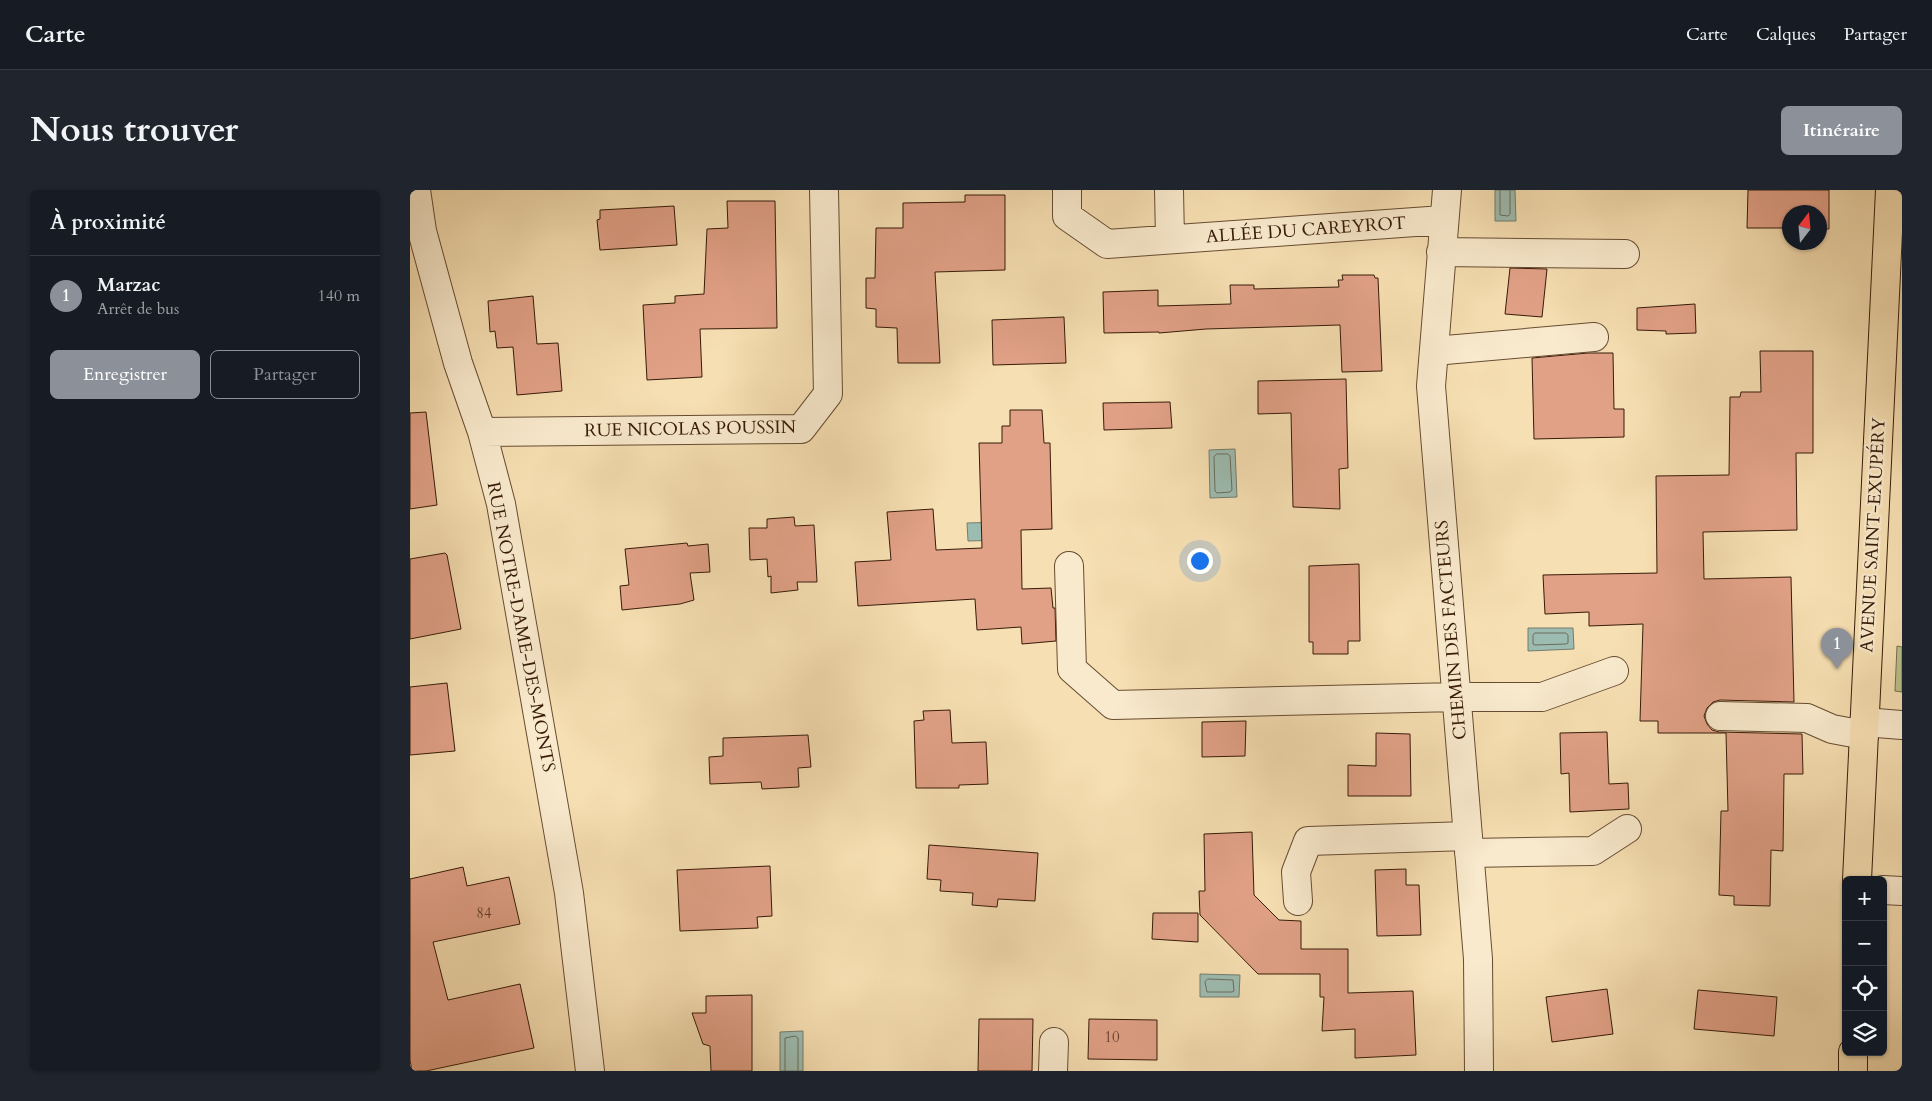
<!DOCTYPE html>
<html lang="fr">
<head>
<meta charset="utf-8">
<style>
  :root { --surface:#171b24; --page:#20242c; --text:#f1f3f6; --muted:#9ea1a6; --line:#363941; --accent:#8c9099 }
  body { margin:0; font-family:Cardo,serif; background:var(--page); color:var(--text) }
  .controls { position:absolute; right:15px; bottom:15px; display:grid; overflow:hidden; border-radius:8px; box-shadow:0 1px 4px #0004 }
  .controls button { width:45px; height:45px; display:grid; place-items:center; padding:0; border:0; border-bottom:1px solid var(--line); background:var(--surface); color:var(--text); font:25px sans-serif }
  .compass { position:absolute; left:1372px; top:15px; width:45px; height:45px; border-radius:50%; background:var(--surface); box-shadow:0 1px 4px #0004; rotate:16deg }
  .you { position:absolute; left:789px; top:370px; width:18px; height:18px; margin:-12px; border:4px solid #fff; border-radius:50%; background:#1a73e8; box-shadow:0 0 0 8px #1a73e833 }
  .badge { display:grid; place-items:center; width:32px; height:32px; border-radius:50%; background:var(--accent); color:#fff; font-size:16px; font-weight:700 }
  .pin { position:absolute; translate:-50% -41px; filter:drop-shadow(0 1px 2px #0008) }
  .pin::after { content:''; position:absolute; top:26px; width:18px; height:15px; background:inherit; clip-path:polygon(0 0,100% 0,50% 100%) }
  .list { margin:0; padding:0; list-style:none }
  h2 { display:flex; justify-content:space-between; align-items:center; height:65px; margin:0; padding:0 20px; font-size:21px }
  h2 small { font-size:16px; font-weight:400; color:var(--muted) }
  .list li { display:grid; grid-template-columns:32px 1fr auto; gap:15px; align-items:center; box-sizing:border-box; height:80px; padding:0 20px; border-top:1px solid var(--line) }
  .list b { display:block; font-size:19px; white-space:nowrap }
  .list p { margin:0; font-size:16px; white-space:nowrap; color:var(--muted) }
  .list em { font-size:16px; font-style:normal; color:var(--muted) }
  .actions { display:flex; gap:10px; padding:15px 20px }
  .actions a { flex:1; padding:11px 0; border:1px solid var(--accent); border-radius:8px; text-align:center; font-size:18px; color:var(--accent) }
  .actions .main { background:var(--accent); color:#fff }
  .icon { flex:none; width:28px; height:28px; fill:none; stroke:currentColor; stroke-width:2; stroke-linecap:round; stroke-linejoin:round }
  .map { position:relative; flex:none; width:1492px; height:881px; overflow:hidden; border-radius:8px }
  header { display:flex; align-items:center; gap:30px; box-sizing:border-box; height:70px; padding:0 25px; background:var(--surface); border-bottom:1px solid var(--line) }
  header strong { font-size:24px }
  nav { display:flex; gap:28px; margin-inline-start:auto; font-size:18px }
  .intro { display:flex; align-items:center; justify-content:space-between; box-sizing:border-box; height:120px; padding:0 30px }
  h1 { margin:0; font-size:35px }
  .button { padding:12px 22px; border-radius:8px; background:var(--accent); color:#fff; font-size:18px; font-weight:700 }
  main { display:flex; gap:30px; padding:0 30px }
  aside { flex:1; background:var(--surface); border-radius:8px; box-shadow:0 1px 4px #0004 }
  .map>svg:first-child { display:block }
  .green { fill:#b9c28e; stroke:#786e4b }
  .water { fill:#9dbcb1; stroke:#747c6d }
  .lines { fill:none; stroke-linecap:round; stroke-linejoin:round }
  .shore { stroke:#6a6c5c; stroke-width:1 }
  .building { fill:#e1a187; stroke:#371b08 }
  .minor-casing { stroke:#674c32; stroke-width:30 }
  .major-casing { stroke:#371b08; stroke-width:30 }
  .minor { stroke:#f9eacd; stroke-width:28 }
  .major { stroke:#f6dfb2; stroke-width:28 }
  .labels { text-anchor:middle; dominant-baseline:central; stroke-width:4.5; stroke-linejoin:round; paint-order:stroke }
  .number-label { font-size:15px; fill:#623c28 }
  .street-label { font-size:18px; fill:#371b08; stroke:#f9eacd }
</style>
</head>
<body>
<header>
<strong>Carte</strong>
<nav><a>Carte</a><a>Calques</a><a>Partager</a></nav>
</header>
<div class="intro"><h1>Nous trouver</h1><a class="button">Itinéraire</a></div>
<main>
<aside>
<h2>À proximité<small></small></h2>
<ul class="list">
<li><span class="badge">1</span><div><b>Marzac</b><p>Arrêt de bus</p></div><em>140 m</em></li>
</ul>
<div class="actions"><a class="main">Enregistrer</a><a>Partager</a></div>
</aside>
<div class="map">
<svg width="1492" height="881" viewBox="0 0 1492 881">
  <rect width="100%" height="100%" fill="#f6dfb2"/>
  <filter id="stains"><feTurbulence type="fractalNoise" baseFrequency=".004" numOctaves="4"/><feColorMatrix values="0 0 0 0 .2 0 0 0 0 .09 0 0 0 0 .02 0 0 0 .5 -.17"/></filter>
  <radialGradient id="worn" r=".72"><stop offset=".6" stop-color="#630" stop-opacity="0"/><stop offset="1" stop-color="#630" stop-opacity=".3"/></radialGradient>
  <!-- green -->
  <path class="green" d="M1487,456L1492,457V502L1485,501Z"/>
  <!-- water -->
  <path class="water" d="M1085,0H1105L1106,31H1085Z
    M825,259L827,307L800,308L799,260Z
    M594,332L595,350L558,351L557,333Z
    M1118,438H1163L1164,459L1118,461Z
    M790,784L830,785L829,807H790Z
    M393,841V881H370V842Z"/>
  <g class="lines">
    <!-- shore -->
    <path class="shore" d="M1090,0V25L1098,26L1100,24V0
      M807,264H818L820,266L822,300L820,302L807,303L805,301L804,267Z
      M1125,443H1156L1158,445V453L1156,454L1125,455L1123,454V446Z
      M798,789L823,790L824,801L822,802H797L795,792Z
      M375,881V848L385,846L388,848V881"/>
  </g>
  <!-- building -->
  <path class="building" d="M1338,0H1419V39H1410V22H1380V38H1337Z
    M555,5H595V80L525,82L530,173H488L487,138L466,137V119L456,118V88H465L466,38H493V13L555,12Z
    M317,11H365L367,138L290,139L292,187L237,190L233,115L265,113V106L294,104L297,39L318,38Z
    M264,16L267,55L190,60L187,30L190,29V20Z
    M1100,78L1137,79L1132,127L1095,124Z
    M932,85H964L965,88H968L972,181L932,182L930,135L796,139L749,143V142L694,143L693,102L748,100V116L821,114L820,95H844V99L929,97L928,90H933Z
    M123,106L127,154L148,153L152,201L107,205L103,157L87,158L85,141L80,142L78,111Z
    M1285,114L1286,143L1256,144V141L1227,140V118Z
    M654,127L656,173L583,175L582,130Z
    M1350,161H1403V263H1386L1387,340L1293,342L1294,389L1381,387L1384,512L1310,510L1303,512L1297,518L1294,526L1297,534L1302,540L1309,542L1392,544L1393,584H1374L1373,661L1361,660L1360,716L1324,715V706L1309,705L1311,621H1318L1316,543H1248V531H1230L1233,434L1179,436V422L1135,424L1133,385L1247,383L1246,286L1319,285L1320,207H1330L1331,202H1351Z
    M1178,163H1203L1204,219H1214V247L1124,249L1122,168Z
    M936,189L938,278L929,279L930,319L883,317L881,223L848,224V191Z
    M760,212L762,238L694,240L693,213Z
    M600,220H632L634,253H640L642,339L611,340L612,399L641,398L643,418H645L646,451L612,454L611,437L567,440L565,409L448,416L445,372L481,370L477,322L523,319L526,360L572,358L569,253H592V236H600Z
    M16,222L27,315L0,319V223Z
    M384,327L385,336L404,335L407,392H387L388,400L361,403V386L358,387L357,369L340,370L339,338H357V329Z
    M277,353L278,356L298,354L300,382L280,383L284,410L270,414L212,420L210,396L219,395L215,359Z
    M35,363L37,365L51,439L0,449V369Z
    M949,374L950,451H938V464H903V452H899V376Z
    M37,493L45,561L0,565V497Z
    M540,520L542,553L576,552L578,594L549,595V598H506L504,531L514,530L513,521Z
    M836,531L835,566L792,567V532Z
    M1197,542L1199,594L1218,593L1219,619L1160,622L1159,583L1151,584L1150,543Z
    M966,543L1000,544L1001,606H938V575L966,576Z
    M398,545L401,577L388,578L389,597L352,599L351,592L300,594L299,567L313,566V548Z
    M842,642L844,705L869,730L891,731V759H938V803L1003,801L1006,865L945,868V839L912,841L914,807H910V784H848L790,725L789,701H795L794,644Z
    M519,655L628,663L625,711L588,709L587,717L562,715L563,703L530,701L531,690L517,689Z
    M360,676L362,726L347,727L348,738L270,741L267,680Z
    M53,677L57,696L99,687L110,734L23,752L38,810L110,794L124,858L16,881H2L0,870V689Z
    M996,679V695H1009L1011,745L967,746L965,680Z
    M743,723H788V752L742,749Z
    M1197,799L1203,844L1142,852L1136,807Z
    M1288,800L1367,807L1364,846L1284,839Z
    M342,805V881H301L300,856L293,854L282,823H296V806Z
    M569,829H623L622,881H568Z
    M679,829L747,830V870L678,869Z"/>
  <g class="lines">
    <defs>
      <path id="minor" d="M6,0L12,41L48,173L72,242L91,314L159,703L180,881
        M657,0V26L697,54L1033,30
        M759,0L760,49
        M1037,0L1021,196L1068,769L1069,881
        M1031,62L1215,64
        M1024,161L1184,147
        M72,242L391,239L418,204L414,0
        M659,376L662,479L703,515L1047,507H1132L1204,481
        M1310,526L1397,528L1422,539L1454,545
        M1454,532L1492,535
        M1059,663L1183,661L1217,639
        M1473,700L1492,701
        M888,711L886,682L898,651L1058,646
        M643,881L644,852"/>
      <path id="major" d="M1447,690L1480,0
        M1443,881V862"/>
    </defs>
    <!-- minor casing -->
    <use href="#minor" class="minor-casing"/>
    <!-- major casing -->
    <use href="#major" class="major-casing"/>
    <!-- minor -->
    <use href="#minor" class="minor"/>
    <!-- major -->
    <use href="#major" class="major"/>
  </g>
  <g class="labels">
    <!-- number labels -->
    <g class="number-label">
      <text x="74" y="723">84</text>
      <text x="702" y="847">10</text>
    </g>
    <!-- street labels -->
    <g class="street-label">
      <text transform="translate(896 40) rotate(-4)">ALLÉE DU CAREYROT</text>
      <text transform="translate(280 239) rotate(-1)">RUE NICOLAS POUSSIN</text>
      <text transform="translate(1463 345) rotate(-87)">AVENUE SAINT-EXUPÉRY</text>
      <text transform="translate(111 437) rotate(79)">RUE NOTRE-DAME-DES-MONTS</text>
      <text transform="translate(1041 440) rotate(-95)">CHEMIN DES FACTEURS</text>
    </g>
  </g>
  <rect width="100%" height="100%" filter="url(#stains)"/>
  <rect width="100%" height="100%" fill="url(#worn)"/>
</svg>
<div class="controls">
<button>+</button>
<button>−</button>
<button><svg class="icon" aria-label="locate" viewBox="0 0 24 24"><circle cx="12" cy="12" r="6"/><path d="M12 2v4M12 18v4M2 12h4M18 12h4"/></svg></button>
<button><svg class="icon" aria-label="layers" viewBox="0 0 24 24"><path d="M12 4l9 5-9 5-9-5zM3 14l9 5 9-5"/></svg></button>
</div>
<svg class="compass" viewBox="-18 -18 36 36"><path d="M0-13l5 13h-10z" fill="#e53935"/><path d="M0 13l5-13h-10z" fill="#9ea1a6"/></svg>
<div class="you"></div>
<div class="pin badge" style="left:1427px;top:479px">1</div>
</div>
</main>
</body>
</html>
